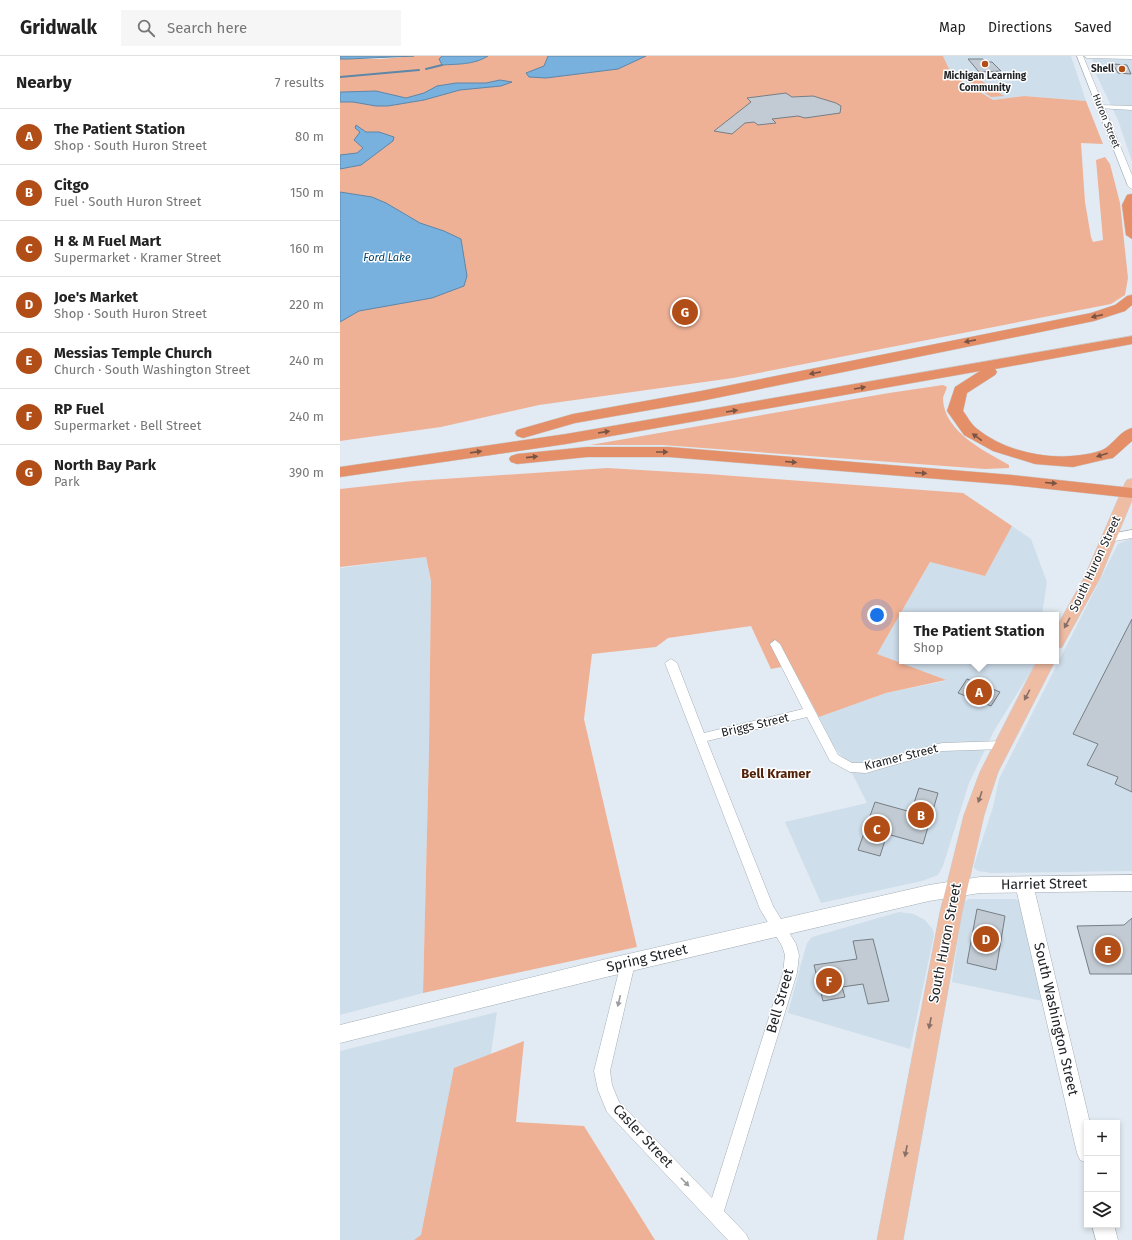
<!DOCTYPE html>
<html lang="en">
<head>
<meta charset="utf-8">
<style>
  :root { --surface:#fff; --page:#f6f6f6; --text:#222; --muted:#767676; --line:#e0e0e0; --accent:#b14d16 }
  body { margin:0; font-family:"Fira Sans",sans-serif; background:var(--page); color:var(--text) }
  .controls { position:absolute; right:12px; bottom:12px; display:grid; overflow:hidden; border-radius:0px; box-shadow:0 2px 6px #0003 }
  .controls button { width:36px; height:36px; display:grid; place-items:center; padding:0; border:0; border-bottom:1px solid var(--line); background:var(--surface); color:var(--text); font:20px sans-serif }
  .you { position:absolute; left:537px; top:559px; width:14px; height:14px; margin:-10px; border:3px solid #fff; border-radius:50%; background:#1a73e8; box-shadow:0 0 0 6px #1a73e833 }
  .badge { display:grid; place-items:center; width:26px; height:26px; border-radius:50%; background:var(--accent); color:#fff; font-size:13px; font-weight:700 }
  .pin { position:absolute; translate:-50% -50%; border:2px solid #fff; box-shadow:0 1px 4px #0006 }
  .popup { position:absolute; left:559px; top:556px; width:160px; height:52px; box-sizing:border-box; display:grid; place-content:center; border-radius:0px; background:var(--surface); filter:drop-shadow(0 1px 3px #0005); font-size:13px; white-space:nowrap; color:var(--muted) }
  .popup b { font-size:15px; color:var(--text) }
  .popup::after { content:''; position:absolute; left:50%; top:100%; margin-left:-8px; border:8px solid transparent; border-top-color:var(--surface) }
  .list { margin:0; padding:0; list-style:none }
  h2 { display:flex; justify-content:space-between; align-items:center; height:52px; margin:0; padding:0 16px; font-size:17px }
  h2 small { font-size:13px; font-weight:400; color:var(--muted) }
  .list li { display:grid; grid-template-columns:26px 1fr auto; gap:12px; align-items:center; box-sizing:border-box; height:56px; padding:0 16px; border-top:1px solid var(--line) }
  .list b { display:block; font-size:15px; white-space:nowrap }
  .list p { margin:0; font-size:13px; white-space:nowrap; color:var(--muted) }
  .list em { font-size:13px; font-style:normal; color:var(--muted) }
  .icon { flex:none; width:22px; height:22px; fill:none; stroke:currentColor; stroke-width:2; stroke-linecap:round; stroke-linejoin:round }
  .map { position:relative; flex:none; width:792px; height:1184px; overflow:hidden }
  header { display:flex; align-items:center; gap:24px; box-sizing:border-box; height:56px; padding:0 20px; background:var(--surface); border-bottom:1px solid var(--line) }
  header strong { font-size:19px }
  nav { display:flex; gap:22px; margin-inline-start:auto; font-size:14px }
  .search { width:280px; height:36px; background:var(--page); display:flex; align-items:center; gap:10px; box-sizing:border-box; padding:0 14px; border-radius:0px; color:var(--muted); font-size:15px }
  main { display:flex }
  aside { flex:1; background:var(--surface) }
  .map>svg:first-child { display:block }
  .built { fill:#cfdeeb }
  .green { fill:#efb196 }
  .water { fill:#78b0de; stroke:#5e86a7 }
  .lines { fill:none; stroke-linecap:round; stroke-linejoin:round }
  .stream { stroke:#5e86a7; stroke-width:2 }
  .building { fill:#c2cbd3; stroke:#767e85 }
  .minor-casing { stroke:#a6afb6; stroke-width:1 }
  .tertiary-casing { stroke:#a6afb6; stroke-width:1 }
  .secondary-casing { stroke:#a6afb6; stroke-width:1 }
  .primary-casing { stroke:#cacacb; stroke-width:1 }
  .motorway-casing { stroke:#cacacb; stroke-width:1 }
  .minor { fill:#fff; fill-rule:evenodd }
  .tertiary { fill:#fff; fill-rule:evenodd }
  .secondary { fill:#fff; fill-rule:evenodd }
  .primary { fill:#efbca4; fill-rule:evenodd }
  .motorway { fill:#e48f68; fill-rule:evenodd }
  .oneway { fill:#795444 }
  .oneway2 { fill:#887066 }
  .oneway3 { fill:#9b9c9e }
  .poi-dot { fill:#b14d16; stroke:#fff; stroke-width:1.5 }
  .labels { text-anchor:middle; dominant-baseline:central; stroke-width:3; stroke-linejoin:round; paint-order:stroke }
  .far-poi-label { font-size:10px; font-weight:bold; fill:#212427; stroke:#fff; text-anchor:end }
  .far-street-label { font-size:10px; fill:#212427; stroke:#fff }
  .far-water-label { font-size:11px; font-style:italic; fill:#004570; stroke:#fff }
  .street-label { font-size:12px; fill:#212427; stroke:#fff }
  .neighbourhood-label { font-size:13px; font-weight:bold; fill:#522208; stroke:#fff }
  .near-street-label { font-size:14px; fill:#212427; stroke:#fff }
</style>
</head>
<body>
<header>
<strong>Gridwalk</strong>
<div class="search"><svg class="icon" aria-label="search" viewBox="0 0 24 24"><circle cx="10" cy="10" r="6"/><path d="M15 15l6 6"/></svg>Search here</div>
<nav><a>Map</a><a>Directions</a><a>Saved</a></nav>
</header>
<main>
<aside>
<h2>Nearby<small>7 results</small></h2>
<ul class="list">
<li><span class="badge">A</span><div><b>The Patient Station</b><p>Shop · South Huron Street</p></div><em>80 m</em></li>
<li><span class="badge">B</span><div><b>Citgo</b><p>Fuel · South Huron Street</p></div><em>150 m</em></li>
<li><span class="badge">C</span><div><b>H &amp; M Fuel Mart</b><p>Supermarket · Kramer Street</p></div><em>160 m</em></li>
<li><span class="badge">D</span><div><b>Joe's Market</b><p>Shop · South Huron Street</p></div><em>220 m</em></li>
<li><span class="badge">E</span><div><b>Messias Temple Church</b><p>Church · South Washington Street</p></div><em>240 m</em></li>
<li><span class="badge">F</span><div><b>RP Fuel</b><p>Supermarket · Bell Street</p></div><em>240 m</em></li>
<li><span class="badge">G</span><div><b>North Bay Park</b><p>Park</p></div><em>390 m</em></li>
</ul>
</aside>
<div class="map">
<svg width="792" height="1184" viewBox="0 0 792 1184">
  <rect width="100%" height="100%" fill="#e2ebf3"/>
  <!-- built -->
  <path class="built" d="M603,0H731L746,45L684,40L653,44L612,19Z
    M755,2L792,3V106L778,64L755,16L756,12L752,4Z
    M672,470L691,483L707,526L702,559H562V605H697L654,675L629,727L603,810L598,819L582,825L481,847L445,766L527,747L512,717L513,716L493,689L479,661L546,637L605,625L536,599L590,506L645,520Z
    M792,482V815L651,817L638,815L634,812V809L653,751L659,723L778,488Z
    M86,501L91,525L89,694L83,937L0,959V512Z
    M629,843H676L680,846L702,945L612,926L622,853L624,846Z
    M559,856L574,858L585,864L593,874L594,879L570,993L448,957L464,897L467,887L472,881Z
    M157,956L124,1184H0V995Z"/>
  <!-- green -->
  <path class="green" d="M74,0H102L99,3L102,9C118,8 134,9 148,0H603L612,19L653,44L684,40L746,45L763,88L741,87L745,146L751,181L753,186L763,184L756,104L765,101L770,108L780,147L788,222L785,239L771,248L393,322L199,349L101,371L0,385V3H41Z
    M636,21L664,40L651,41L623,22Z
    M603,329L607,331C606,335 603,340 603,343C604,376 645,395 669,409V412L645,413L322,389H250L549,337Z
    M267,412L368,418L623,437L672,470L645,520L590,506L537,598L606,624L546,637L479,661L451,609L431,613L411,570L328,582L316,591L252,598L244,663L297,891L83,937L89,694L91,525L86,501L0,511V433L73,425Z
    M184,985L176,1066L244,1070L315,1184H74L81,1179L114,1012Z"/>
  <!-- water -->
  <path class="water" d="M0,0H74L8,3H0Z
    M102,0H148C134,9 117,8 102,9L99,3Z
    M208,0H306L278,13L206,22L189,21L186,17L204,10Z
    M160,24L172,26L161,30L120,34L84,44L48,50H36L13,46H0V36H3L36,35L66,42L84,37L97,30L116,27H146Z
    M16,69L26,76H39L54,81L53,85L21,109L0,113V99L17,97L23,92L14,84L20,76L15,72Z
    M0,136L32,141L46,147L80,167L104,175L121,183L127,220L124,230L92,242L19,255L0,266Z"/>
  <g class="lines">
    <!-- stream -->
    <path class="stream" d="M86,13L102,9
      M0,21L79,14"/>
  </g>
  <!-- building -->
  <path class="building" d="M628,3H643L646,6H652L661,15L639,16Z
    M773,8L787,9L791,18L778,17Z
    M446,37L452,41L473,40L496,47L501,50L500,57L465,62L458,60L432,63L436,67L418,69L414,66L405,67L392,78L374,75L411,46L407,42Z
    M792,563V736L775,728L778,721L747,709L758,688L733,678Z
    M627,623L660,636L651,650L618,637Z
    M579,732L598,737L583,788L547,778L540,800L518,794L535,746L571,756Z
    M637,853L665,860L656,914L627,907Z
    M792,862V918H750L737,870L784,869Z
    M533,883L549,945L528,948L523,928L502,931L505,941L483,945L474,909L517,903L513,885Z"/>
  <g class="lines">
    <defs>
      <path id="minor" d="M435,584L440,588L498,699L512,707H526L602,687L663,685L667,686L669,689L667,692L663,693L602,695L526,717L510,716L490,705L467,661L367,685L433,850L456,888L459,899L457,917L384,1155L406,1178L409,1184H388L267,1056L258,1034L254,1015L281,907L283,903L288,901L293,903L295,907L270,1015L272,1029L279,1046L372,1142L443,917L445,899L442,890L420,853L325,607L331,603L337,607L364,677L463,653L430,588Z"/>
      <path id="tertiary" d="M744,0H792V3L747,2Z
        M760,49L792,50V54L758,52L757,51Z
        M792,474V482L769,486L763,482L765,479Z
        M684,821L690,823L693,828L750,1067H747V1107L740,1104L737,1097L675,828L678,823Z
        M752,1169H774L778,1184H756Z"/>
      <path id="secondary" d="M737,0H743L792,119V133L788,130Z
        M792,819V835L640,837L589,845L262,922L0,987V969L262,904L589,829L640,821Z"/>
      <path id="primary" d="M792,423V444L760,522L722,591L716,593V572L744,522L785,427L787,424Z
        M697,605H715L658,716L644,759L622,856L563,1184H537L600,856L624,759L640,716Z"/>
      <path id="motorway" d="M791,138H792V183L786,179L782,149L787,139Z
        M792,239V249L785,255L754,265L361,345L235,367L183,382L177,380L175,377L177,374L233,358L361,335L751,257L775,249L787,240Z
        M792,280V288L655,313L657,316L655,319L627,337L623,355C627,360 631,368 636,372C669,399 720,407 760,395C772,391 779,375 792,372V385L773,402L767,403L733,411L695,408L653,395L624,379L607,355L615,331L640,315L226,388L0,421V411L226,378Z
        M247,391H329L672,419L792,432V442L672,429L329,401H247L177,408L171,406L169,403L171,400L177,398Z"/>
    </defs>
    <!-- minor casing -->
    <use href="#minor" class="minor-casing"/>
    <!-- tertiary casing -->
    <use href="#tertiary" class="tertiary-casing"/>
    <!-- secondary casing -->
    <use href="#secondary" class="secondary-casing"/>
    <!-- primary casing -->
    <use href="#primary" class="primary-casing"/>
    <!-- motorway casing -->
    <use href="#motorway" class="motorway-casing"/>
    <!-- minor -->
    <use href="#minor" class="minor"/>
    <!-- tertiary -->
    <use href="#tertiary" class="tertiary"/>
    <!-- secondary -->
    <use href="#secondary" class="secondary"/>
    <!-- primary -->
    <use href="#primary" class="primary"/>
    <!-- motorway -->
    <use href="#motorway" class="motorway"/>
  </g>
  <!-- one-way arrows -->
  <defs><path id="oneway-solid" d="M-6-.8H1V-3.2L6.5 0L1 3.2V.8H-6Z"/></defs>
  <g class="oneway">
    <use href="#oneway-solid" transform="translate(757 260) rotate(167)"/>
    <use href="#oneway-solid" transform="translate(630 285) rotate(169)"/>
    <use href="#oneway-solid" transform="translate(475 317) rotate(169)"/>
    <use href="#oneway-solid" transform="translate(520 332) rotate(-10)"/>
    <use href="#oneway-solid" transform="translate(392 355) rotate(-9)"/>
    <use href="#oneway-solid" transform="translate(264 376) rotate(-9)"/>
    <use href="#oneway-solid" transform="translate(637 381) rotate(-144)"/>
    <use href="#oneway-solid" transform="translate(136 396) rotate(-8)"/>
    <use href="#oneway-solid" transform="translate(322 396)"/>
    <use href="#oneway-solid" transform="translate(762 399) rotate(162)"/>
    <use href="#oneway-solid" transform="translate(192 401) rotate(-6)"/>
    <use href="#oneway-solid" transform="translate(451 406) rotate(5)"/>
    <use href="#oneway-solid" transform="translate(581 417) rotate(4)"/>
    <use href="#oneway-solid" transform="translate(711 427) rotate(5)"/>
  </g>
  <g class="oneway2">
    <use href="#oneway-solid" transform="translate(727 567) rotate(119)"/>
    <use href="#oneway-solid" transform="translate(687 639) rotate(118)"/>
    <use href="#oneway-solid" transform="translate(640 741) rotate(109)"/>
    <use href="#oneway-solid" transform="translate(590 967) rotate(101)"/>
    <use href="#oneway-solid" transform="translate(566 1095) rotate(101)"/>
  </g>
  <g class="oneway3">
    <use href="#oneway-solid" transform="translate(279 945) rotate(103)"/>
    <use href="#oneway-solid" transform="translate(345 1126) rotate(46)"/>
  </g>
  <!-- markers -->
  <g class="poi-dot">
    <circle cx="645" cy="8" r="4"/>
    <circle cx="782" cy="13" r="4"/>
  </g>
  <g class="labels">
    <!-- far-poi labels -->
    <g class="far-poi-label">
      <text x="774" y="13">Shell</text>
      <text x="645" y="20" text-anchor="middle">Michigan Learning<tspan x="645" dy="12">Community</tspan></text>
    </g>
    <!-- far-street labels -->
    <g class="far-street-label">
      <text transform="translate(766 65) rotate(68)">Huron Street</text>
    </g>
    <!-- far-water labels -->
    <g class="far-water-label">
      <text x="47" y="201">Ford Lake</text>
    </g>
    <!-- street labels -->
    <g class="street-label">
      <text transform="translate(755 508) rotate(-65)">South Huron Street</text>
      <text transform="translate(415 669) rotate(-13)">Briggs Street</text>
      <text transform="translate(561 701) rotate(-14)">Kramer Street</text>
    </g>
    <!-- neighbourhood labels -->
    <g class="neighbourhood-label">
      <text x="436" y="717">Bell Kramer</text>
    </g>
    <!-- near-street labels -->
    <g class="near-street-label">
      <text transform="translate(704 828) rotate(-1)">Harriet Street</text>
      <text transform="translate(605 887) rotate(-79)">South Huron Street</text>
      <text transform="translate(307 902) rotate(-13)">Spring Street</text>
      <text transform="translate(440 945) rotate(-74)">Bell Street</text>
      <text transform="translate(716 963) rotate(77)">South Washington Street</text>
      <text transform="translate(303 1080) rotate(47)">Casler Street</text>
    </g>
  </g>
</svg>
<div class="controls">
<button>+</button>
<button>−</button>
<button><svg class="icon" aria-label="layers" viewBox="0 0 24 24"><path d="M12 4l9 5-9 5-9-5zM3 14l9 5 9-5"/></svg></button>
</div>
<div class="you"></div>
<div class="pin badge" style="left:639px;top:636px">A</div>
<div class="popup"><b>The Patient Station</b>Shop</div>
<div class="pin badge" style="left:581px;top:759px">B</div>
<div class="pin badge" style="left:537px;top:773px">C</div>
<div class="pin badge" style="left:646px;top:883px">D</div>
<div class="pin badge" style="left:768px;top:894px">E</div>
<div class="pin badge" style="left:489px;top:925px">F</div>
<div class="pin badge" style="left:345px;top:256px">G</div>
</div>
</main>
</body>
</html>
